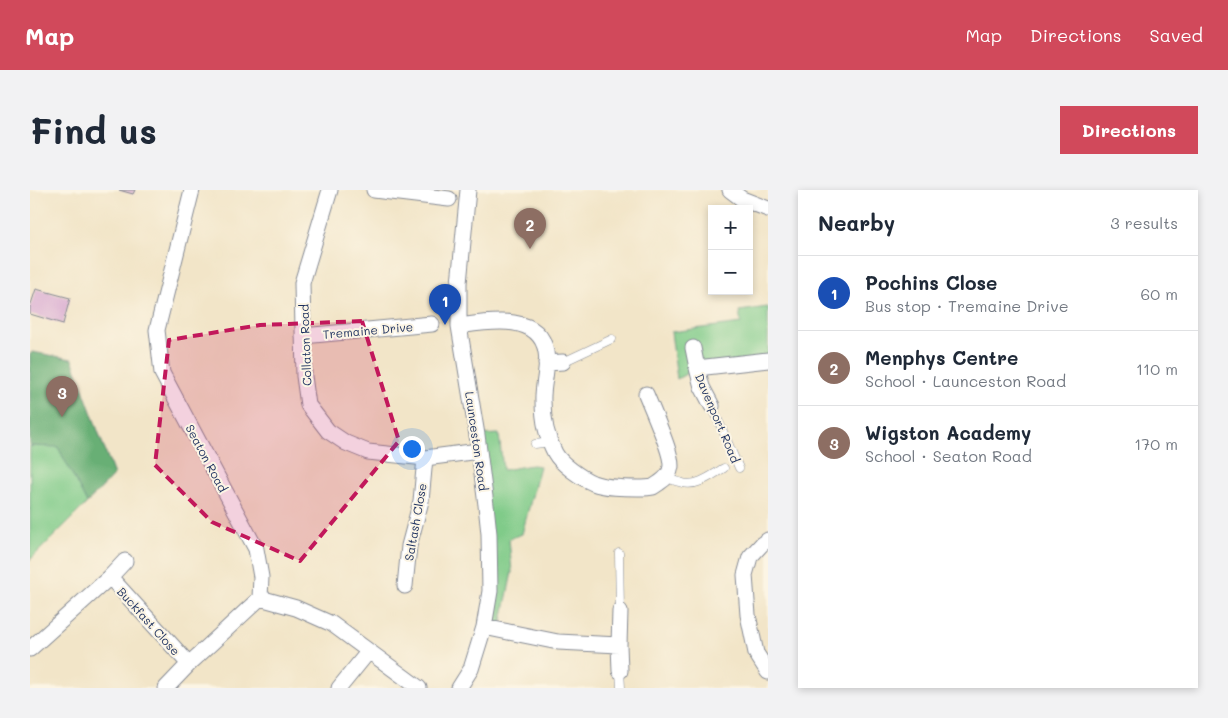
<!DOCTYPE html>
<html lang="en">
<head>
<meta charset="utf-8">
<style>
  :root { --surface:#fff; --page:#f2f2f3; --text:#1f2937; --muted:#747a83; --line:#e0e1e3; --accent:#d1495b }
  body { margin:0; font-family:Mali,sans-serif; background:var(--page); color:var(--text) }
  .controls { position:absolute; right:15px; top:15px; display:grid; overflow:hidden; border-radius:0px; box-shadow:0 2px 8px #0003 }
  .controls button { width:45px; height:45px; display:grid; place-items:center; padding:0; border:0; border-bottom:1px solid var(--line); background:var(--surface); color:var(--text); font:25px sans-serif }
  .you { position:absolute; left:381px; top:258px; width:18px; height:18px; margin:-12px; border:4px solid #fff; border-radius:50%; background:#1a73e8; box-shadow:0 0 0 8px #1a73e833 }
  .badge { display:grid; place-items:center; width:32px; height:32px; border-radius:50%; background:var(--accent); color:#fff; font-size:16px; font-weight:700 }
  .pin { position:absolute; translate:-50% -41px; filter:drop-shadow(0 1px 2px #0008) }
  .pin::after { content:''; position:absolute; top:26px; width:18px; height:15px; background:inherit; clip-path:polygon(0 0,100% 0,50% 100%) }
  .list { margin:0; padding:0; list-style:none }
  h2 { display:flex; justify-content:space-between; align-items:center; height:65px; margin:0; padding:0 20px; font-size:21px }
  h2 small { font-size:16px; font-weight:400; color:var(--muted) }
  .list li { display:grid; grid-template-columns:32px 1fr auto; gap:15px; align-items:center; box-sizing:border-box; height:75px; padding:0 20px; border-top:1px solid var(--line) }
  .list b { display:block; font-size:19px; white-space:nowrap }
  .list p { margin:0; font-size:16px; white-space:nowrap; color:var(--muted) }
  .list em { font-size:16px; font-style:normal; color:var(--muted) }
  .map { position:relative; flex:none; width:738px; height:498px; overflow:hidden; border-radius:0px }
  header { display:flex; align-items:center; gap:30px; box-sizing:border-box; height:70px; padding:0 25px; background:var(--accent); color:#fff }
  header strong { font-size:24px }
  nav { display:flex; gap:28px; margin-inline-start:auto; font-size:18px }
  .intro { display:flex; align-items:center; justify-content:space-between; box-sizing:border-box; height:120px; padding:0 30px }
  h1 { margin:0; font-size:35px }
  .button { padding:12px 22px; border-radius:0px; background:var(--accent); color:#fff; font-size:18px; font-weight:700 }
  main { display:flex; gap:30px; padding:0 30px }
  aside { flex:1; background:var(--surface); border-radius:0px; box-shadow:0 2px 8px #0003 }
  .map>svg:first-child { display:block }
  .green { fill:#80cb89; stroke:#4e7d74 }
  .forest { fill:#68af75; stroke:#426f6a }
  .building { fill:#d9abd1 }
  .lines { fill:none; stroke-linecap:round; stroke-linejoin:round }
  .lane-casing { stroke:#868a93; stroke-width:9 }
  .street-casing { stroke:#868a93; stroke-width:17 }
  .lane { stroke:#fff; stroke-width:8 }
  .street { stroke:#fff; stroke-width:15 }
  .marked { fill:#c2185b; fill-opacity:0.2; stroke:#c2185b; stroke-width:4; stroke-dasharray:10 6; stroke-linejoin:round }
  .labels { text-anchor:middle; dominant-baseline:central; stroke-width:4; stroke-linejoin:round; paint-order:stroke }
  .street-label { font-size:12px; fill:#1b2f5e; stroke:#fcf5e5 }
</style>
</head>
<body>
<header>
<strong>Map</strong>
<nav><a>Map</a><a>Directions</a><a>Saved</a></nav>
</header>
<div class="intro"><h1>Find us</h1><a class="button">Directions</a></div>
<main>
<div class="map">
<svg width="738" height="498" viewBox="0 0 738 498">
  <rect width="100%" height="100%" fill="#fcf5e5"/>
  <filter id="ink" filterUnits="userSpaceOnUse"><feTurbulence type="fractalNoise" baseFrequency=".02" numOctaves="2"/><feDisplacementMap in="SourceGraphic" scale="10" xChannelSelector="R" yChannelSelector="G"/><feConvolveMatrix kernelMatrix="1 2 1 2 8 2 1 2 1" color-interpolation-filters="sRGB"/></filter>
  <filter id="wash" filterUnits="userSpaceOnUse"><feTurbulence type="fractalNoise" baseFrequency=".0096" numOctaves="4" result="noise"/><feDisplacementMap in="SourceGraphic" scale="20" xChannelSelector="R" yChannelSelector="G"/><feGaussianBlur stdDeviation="1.12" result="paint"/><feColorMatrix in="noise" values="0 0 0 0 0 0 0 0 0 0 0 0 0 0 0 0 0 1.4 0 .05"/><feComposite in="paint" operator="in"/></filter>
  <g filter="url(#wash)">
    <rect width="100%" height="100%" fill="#f2e5c8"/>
    <!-- green -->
    <path class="green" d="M738,117V170L667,178L647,189L641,142L711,133L709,121Z
      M469,244L473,280L502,275L510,276L492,344L479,349L482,382L470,440L454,437L460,401L447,245Z
      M0,256H28L57,313L0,370Z"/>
    <!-- forest -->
    <path class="forest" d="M2,162L42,169L84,285L57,313L28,257L0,256V165Z"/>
    <g id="blocks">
      <!-- building -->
      <path class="building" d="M89,0H105L103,4Z
        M6,99L40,108L33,134L0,124V117Z"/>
    </g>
  </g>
  <g filter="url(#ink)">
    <use href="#blocks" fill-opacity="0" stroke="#868a93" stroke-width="1"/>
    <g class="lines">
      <defs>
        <path id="lane" d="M533,172L582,149
          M682,216L709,278
          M505,254L521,252
          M637,288C642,290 648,292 653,293C667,297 682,285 694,278
          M589,363L590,421
          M590,481L591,498"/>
        <path id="street" d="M300,0L272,93L274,186L278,215L298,241L316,253L338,262L395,268L449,261
          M344,0L419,9
          M700,0L712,9L738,19
          M429,136C457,132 510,122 516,162C519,178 512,195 513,211C513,228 517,248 525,263C531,274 551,288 563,293C576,298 594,298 608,298C612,298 619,298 623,297C623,297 629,293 629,293C645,283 642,272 637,257C631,239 623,221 616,204
          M273,146L402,134
          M663,158L667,178
          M516,173L533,172
          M682,216L672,197L667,178L738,170
          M738,350L732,354L720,367L715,385L718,425L726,463L738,482
          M80,387L95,371
          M375,396L379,356L391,311L395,268
          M230,408L266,418L302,434L389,498
          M590,421L589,455L590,481
          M454,437L528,452L589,455
          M0,459L80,387L159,474
          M136,498L159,474L230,408L231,387L226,359L132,183L127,140L162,0
          M309,498L339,461
          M429,498L441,479L454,437L460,401L459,344L456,315L447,245L429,136V93L438,0"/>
      </defs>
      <!-- lane casing -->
      <use href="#lane" class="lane-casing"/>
      <!-- street casing -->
      <use href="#street" class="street-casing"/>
      <!-- lane -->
      <use href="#lane" class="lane"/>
      <!-- street -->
      <use href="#street" class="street"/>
    </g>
  </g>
  <!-- marked area -->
  <path class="marked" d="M332,131L369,251L270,371L182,332L125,275L139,150L230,135Z"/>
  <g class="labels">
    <!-- street labels -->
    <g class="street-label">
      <text transform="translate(338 140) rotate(-5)">Tremaine Drive</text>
      <text transform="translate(275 155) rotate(-92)">Collaton Road</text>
      <text transform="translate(688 228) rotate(67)">Davenport Road</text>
      <text transform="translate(447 251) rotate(82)">Launceston Road</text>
      <text transform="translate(177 268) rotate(62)">Seaton Road</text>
      <text transform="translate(385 332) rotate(-80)">Saltash Close</text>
      <text transform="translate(119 431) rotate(48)">Buckfast Close</text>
    </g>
  </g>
</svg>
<div class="controls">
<button>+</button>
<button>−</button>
</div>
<div class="you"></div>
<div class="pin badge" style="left:415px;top:135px;background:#1a4fb4">1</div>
<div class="pin badge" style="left:500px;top:59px;background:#8d6e63">2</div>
<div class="pin badge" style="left:32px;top:227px;background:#8d6e63">3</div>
</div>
<aside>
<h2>Nearby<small>3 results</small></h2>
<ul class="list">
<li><span class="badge" style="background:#1a4fb4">1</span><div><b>Pochins Close</b><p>Bus stop · Tremaine Drive</p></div><em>60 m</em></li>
<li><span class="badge" style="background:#8d6e63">2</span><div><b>Menphys Centre</b><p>School · Launceston Road</p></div><em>110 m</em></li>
<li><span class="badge" style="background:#8d6e63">3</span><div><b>Wigston Academy</b><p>School · Seaton Road</p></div><em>170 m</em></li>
</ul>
</aside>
</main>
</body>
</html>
